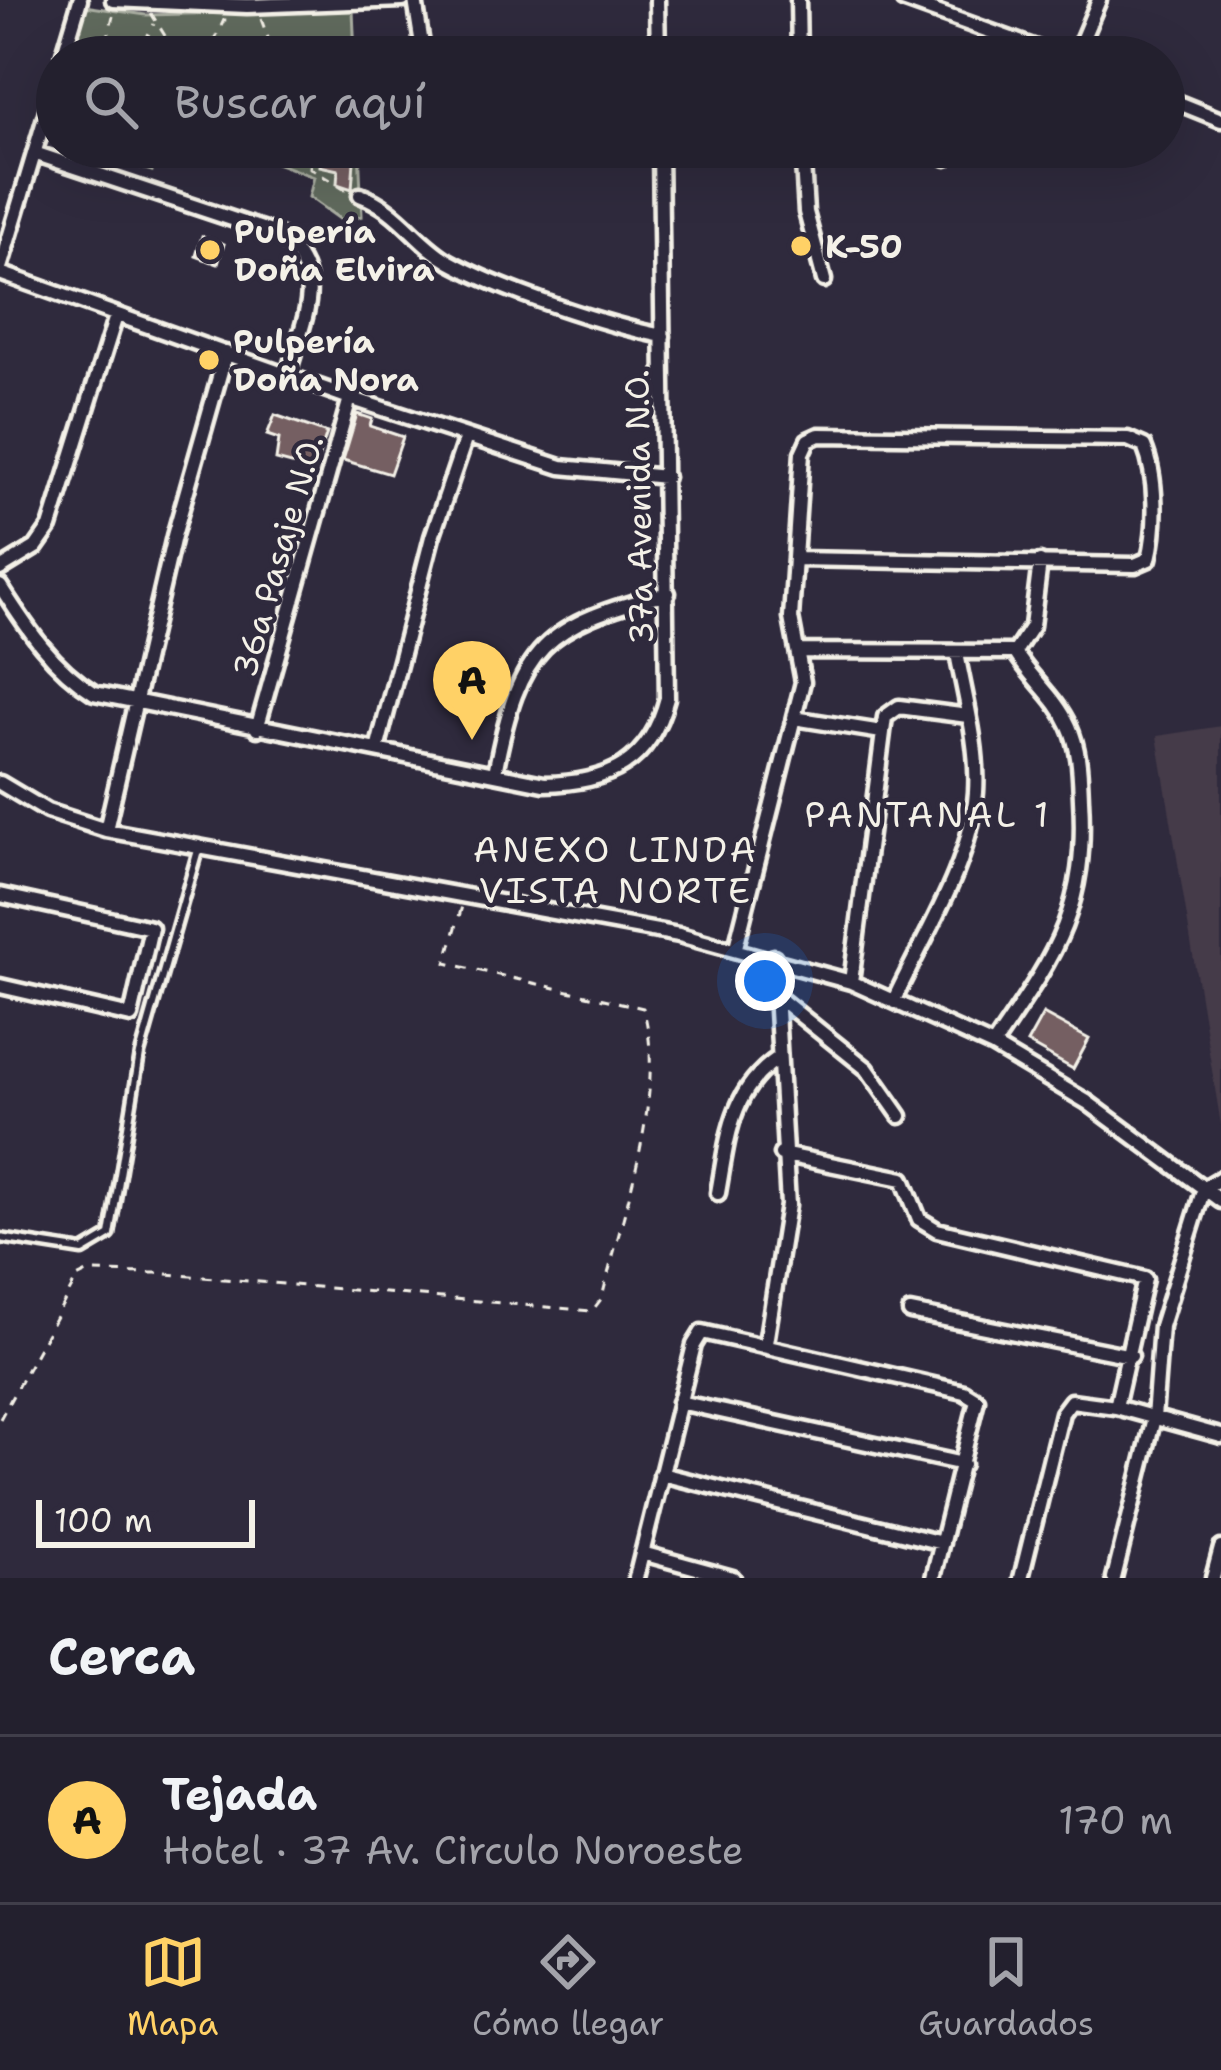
<!DOCTYPE html>
<html lang="es">
<head>
<meta charset="utf-8">
<style>
  :root { --surface:#23202e; --page:#2f2d3a; --text:#f1f3f6; --muted:#a3a3aa; --line:#403e4a; --accent:#ffd166 }
  body { margin:0; font-family:"Shantell Sans",sans-serif; background:var(--page); color:var(--text) }
  .scale { position:absolute; left:36px; bottom:30px; width:219px; box-sizing:border-box; padding-left:12px; border:6px solid #f4f1e8; border-top:0; font-size:33px; line-height:42px; white-space:nowrap; color:#f4f1e8; -webkit-text-stroke:9px #2f2a3d; paint-order:stroke }
  .you { position:absolute; left:765px; top:981px; width:42px; height:42px; margin:-30px; border:9px solid #fff; border-radius:50%; background:#1a73e8; box-shadow:0 0 0 18px #1a73e833 }
  .badge { display:grid; place-items:center; width:78px; height:78px; border-radius:50%; background:var(--accent); color:#111; font-size:39px; font-weight:700 }
  .pin { position:absolute; translate:-50% -99px; filter:drop-shadow(0 3px 6px #0008) }
  .pin::after { content:''; position:absolute; top:63px; width:42px; height:36px; background:inherit; clip-path:polygon(0 0,100% 0,50% 100%) }
  .list { margin:0; padding:0; list-style:none }
  h2 { display:flex; justify-content:space-between; align-items:center; height:156px; margin:0; padding:0 48px; font-size:51px }
  h2 small { font-size:39px; font-weight:400; color:var(--muted) }
  .list li { display:grid; grid-template-columns:78px 1fr auto; gap:36px; align-items:center; box-sizing:border-box; height:168px; padding:0 48px; border-top:3px solid var(--line) }
  .list b { display:block; font-size:45px; white-space:nowrap }
  .list p { margin:0; font-size:39px; white-space:nowrap; color:var(--muted) }
  .list em { font-size:39px; font-style:normal; color:var(--muted) }
  .icon { flex:none; width:66px; height:66px; fill:none; stroke:currentColor; stroke-width:2; stroke-linecap:round; stroke-linejoin:round }
  .map { position:relative; flex:none; width:1221px; height:1578px; overflow:hidden }
  .search { position:absolute; background:var(--surface); box-shadow:0 12px 48px #0002; left:36px; right:36px; top:36px; height:132px; display:flex; align-items:center; gap:30px; box-sizing:border-box; padding:0 42px; border-radius:66px; color:var(--muted); font-size:45px }
  .sheet { height:324px; background:var(--surface) }
  nav { display:flex; justify-content:space-around; align-items:center; box-sizing:border-box; height:168px; border-top:3px solid var(--line); background:var(--surface); font-size:33px; color:var(--muted) }
  nav a { display:grid; justify-items:center; gap:6px }
  nav .on { color:var(--accent) }
  .map>svg:first-child { display:block }
  .built { fill:#443a48 }
  .green { fill:#616a5d; stroke:#aaaea2; stroke-width:3 }
  .building { fill:#745f62; stroke:#f4f1e8; stroke-width:3 }
  .lines { fill:none; stroke-linecap:round; stroke-linejoin:round }
  .lane-casing { stroke:#f4f1e8; stroke-width:15 }
  .street-casing { stroke:#f4f1e8; stroke-width:21 }
  .path { stroke:#f4f1e8; stroke-width:3; stroke-dasharray:9 9; stroke-linecap:butt }
  .lane { stroke:#2f2a3d; stroke-width:6 }
  .street { stroke:#2f2a3d; stroke-width:12 }
  .poi-dot { fill:#ffd166; stroke:#2f2a3d; stroke-width:4.5 }
  .labels { text-anchor:middle; dominant-baseline:central; stroke-width:9; stroke-linejoin:round; paint-order:stroke }
  .poi-label { font-size:33px; font-weight:bold; fill:#f4f1e8; stroke:#2f2a3d; text-anchor:start }
  .street-label { font-size:33px; fill:#f4f1e8; stroke:#2f2a3d }
  .neighbourhood-label { font-size:36px; letter-spacing:3px; fill:#f4f1e8; stroke:#2f2a3d }
</style>
</head>
<body>
<div class="map">
<svg width="1221" height="1578" viewBox="0 0 1221 1578">
  <rect width="100%" height="100%" fill="#2f2a3d"/>
  <filter id="ink" filterUnits="userSpaceOnUse"><feTurbulence type="fractalNoise" baseFrequency=".00833" numOctaves="2"/><feDisplacementMap in="SourceGraphic" scale="24" xChannelSelector="R" yChannelSelector="G"/><feConvolveMatrix kernelMatrix="1 2 1 2 8 2 1 2 1" color-interpolation-filters="sRGB"/></filter>
  <g filter="url(#ink)">
    <!-- built -->
    <path class="built" d="M1221,726V1125L1157,736Z"/>
    <!-- green -->
    <path class="green" d="M84,6L146,15L353,10L355,57H69Z
      M72,147H157L152,171Z
      M233,147H359L362,216L344,222L309,197L314,177Z"/>
    <!-- building -->
    <path class="building" d="M322,147H355L352,189L337,184L338,170L320,166Z
      M202,236L224,244L218,264L196,256Z
      M357,414L372,419L370,426L403,437L390,474L343,460Z
      M275,415L327,433L314,470L276,460L279,439L267,435Z
      M1043,1014L1089,1039L1073,1069L1027,1043Z"/>
    <g class="lines">
      <defs>
        <path id="lane" d="M0,1238L83,1251L110,1235L140,1054L198,850"/>
        <path id="street" d="M113,0L247,6L403,0
          M415,0L424,57
          M657,0L658,57
          M798,0L799,57
          M903,0L1061,57
          M63,57L80,0
          M1075,57L1099,0
          M1164,97L1221,120
          M802,147L806,212L824,280
          M929,147L946,158
          M34,153L277,234C331,276 303,318 288,374
          M360,195C399,209 416,243 450,262C501,290 605,325 663,336
          M0,268L57,77
          M0,273L350,398L561,467L666,477
          M0,569L36,547L50,527L116,316
          M0,586C27,628 51,666 94,693L544,784C609,783 650,763 667,698L660,147
          M800,651L1015,652L1032,626L1040,562
          M794,718L882,732
          M257,729L350,398
          M377,750L432,537L466,437
          M495,773C519,646 544,625 668,593
          M0,783L47,811L106,830L679,935L851,982L993,1046L1087,1102L1221,1201
          M106,830L174,536L226,353
          M0,895L151,928L131,1016L0,986
          M736,947L803,682L791,618L802,453L808,440L819,435L1128,439L1144,446C1157,477 1157,527 1149,559L1135,565L796,559
          M851,982L885,717L899,707L968,716
          M775,995L867,1069L900,1116
          M895,998C925,934 971,864 976,792C979,747 965,697 957,653
          M993,1046C1053,957 1088,912 1081,799C1080,775 1080,750 1069,726C1056,697 1031,679 1015,652
          M781,1154L903,1179L919,1219L937,1230L1145,1279L1116,1407
          M1204,1188L1221,1178
          M718,1193C728,1138 730,1091 778,1058
          M910,1312L1131,1356
          M766,1343L788,1205L774,957
          M679,1402L963,1464
          M661,1474L942,1543
          M642,1553L733,1578
          M636,1578L694,1345L702,1332L964,1392L977,1400L933,1578
          M1021,1578L1062,1413L1071,1401L1116,1407L1221,1436
          M1114,1578L1154,1418L1161,1326L1204,1188
          M1213,1578L1221,1548"/>
      </defs>
      <!-- lane casing -->
      <use href="#lane" class="lane-casing"/>
      <!-- street casing -->
      <use href="#street" class="street-casing"/>
      <!-- path -->
      <path class="path" d="M151,13L178,57
        M261,19L271,46L264,57
        M84,36L106,43L116,57
        M107,41L113,16
        M136,57L154,24
        M200,57L211,46
        M221,57L212,45L224,20H234
        M312,147L310,168L347,191
        M0,1419L77,1278L89,1272L156,1273L592,1311L602,1298C622,1213 668,1093 643,1008L446,963L462,906"/>
      <!-- lane -->
      <use href="#lane" class="lane"/>
      <!-- street -->
      <use href="#street" class="street"/>
    </g>
  </g>
  <!-- markers -->
  <g class="poi-dot">
    <circle cx="801" cy="246" r="12"/>
    <circle cx="210" cy="250" r="12"/>
    <circle cx="209" cy="360" r="12"/>
  </g>
  <g class="labels">
    <!-- poi labels -->
    <g class="poi-label">
      <text x="234" y="231">Pulpería<tspan x="234" dy="38">Doña Elvira</tspan></text>
      <text x="825" y="246">K-50</text>
      <text x="233" y="341">Pulpería<tspan x="233" dy="38">Doña Nora</tspan></text>
    </g>
    <!-- street labels -->
    <g class="street-label">
      <text transform="translate(639 507) rotate(-91)">37a Avenida N.O.</text>
      <text transform="translate(278 556) rotate(-74)">36a Pasaje N.O.</text>
    </g>
    <!-- neighbourhood labels -->
    <g class="neighbourhood-label">
      <text x="928" y="814">PANTANAL 1</text>
      <text x="616" y="849">ANEXO LINDA<tspan x="616" dy="41">VISTA NORTE</tspan></text>
    </g>
  </g>
</svg>
<div class="scale">100 m</div>
<div class="you"></div>
<div class="pin badge" style="left:472px;top:740px">A</div>
<div class="search"><svg class="icon" aria-label="search" viewBox="0 0 24 24"><circle cx="10" cy="10" r="6"/><path d="M15 15l6 6"/></svg>Buscar aquí</div>
</div>
<section class="sheet">
<h2>Cerca<small></small></h2>
<ul class="list">
<li><span class="badge">A</span><div><b>Tejada</b><p>Hotel · 37 Av. Circulo Noroeste</p></div><em>170 m</em></li>
</ul>
</section>
<nav>
<a class="on"><svg class="icon" aria-label="map" viewBox="0 0 24 24"><path d="M3 6l6-2 6 2 6-2v14l-6 2-6-2-6 2zM9 4v14M15 6v14"/></svg>Mapa</a>
<a><svg class="icon" aria-label="directions" viewBox="0 0 24 24"><path d="M12 3l9 9-9 9-9-9zM9 14v-3h6M13 9l2 2-2 2"/></svg>Cómo llegar</a>
<a><svg class="icon" aria-label="saved" viewBox="0 0 24 24"><path d="M7 4h10v16l-5-4-5 4z"/></svg>Guardados</a>
</nav>
</body>
</html>
